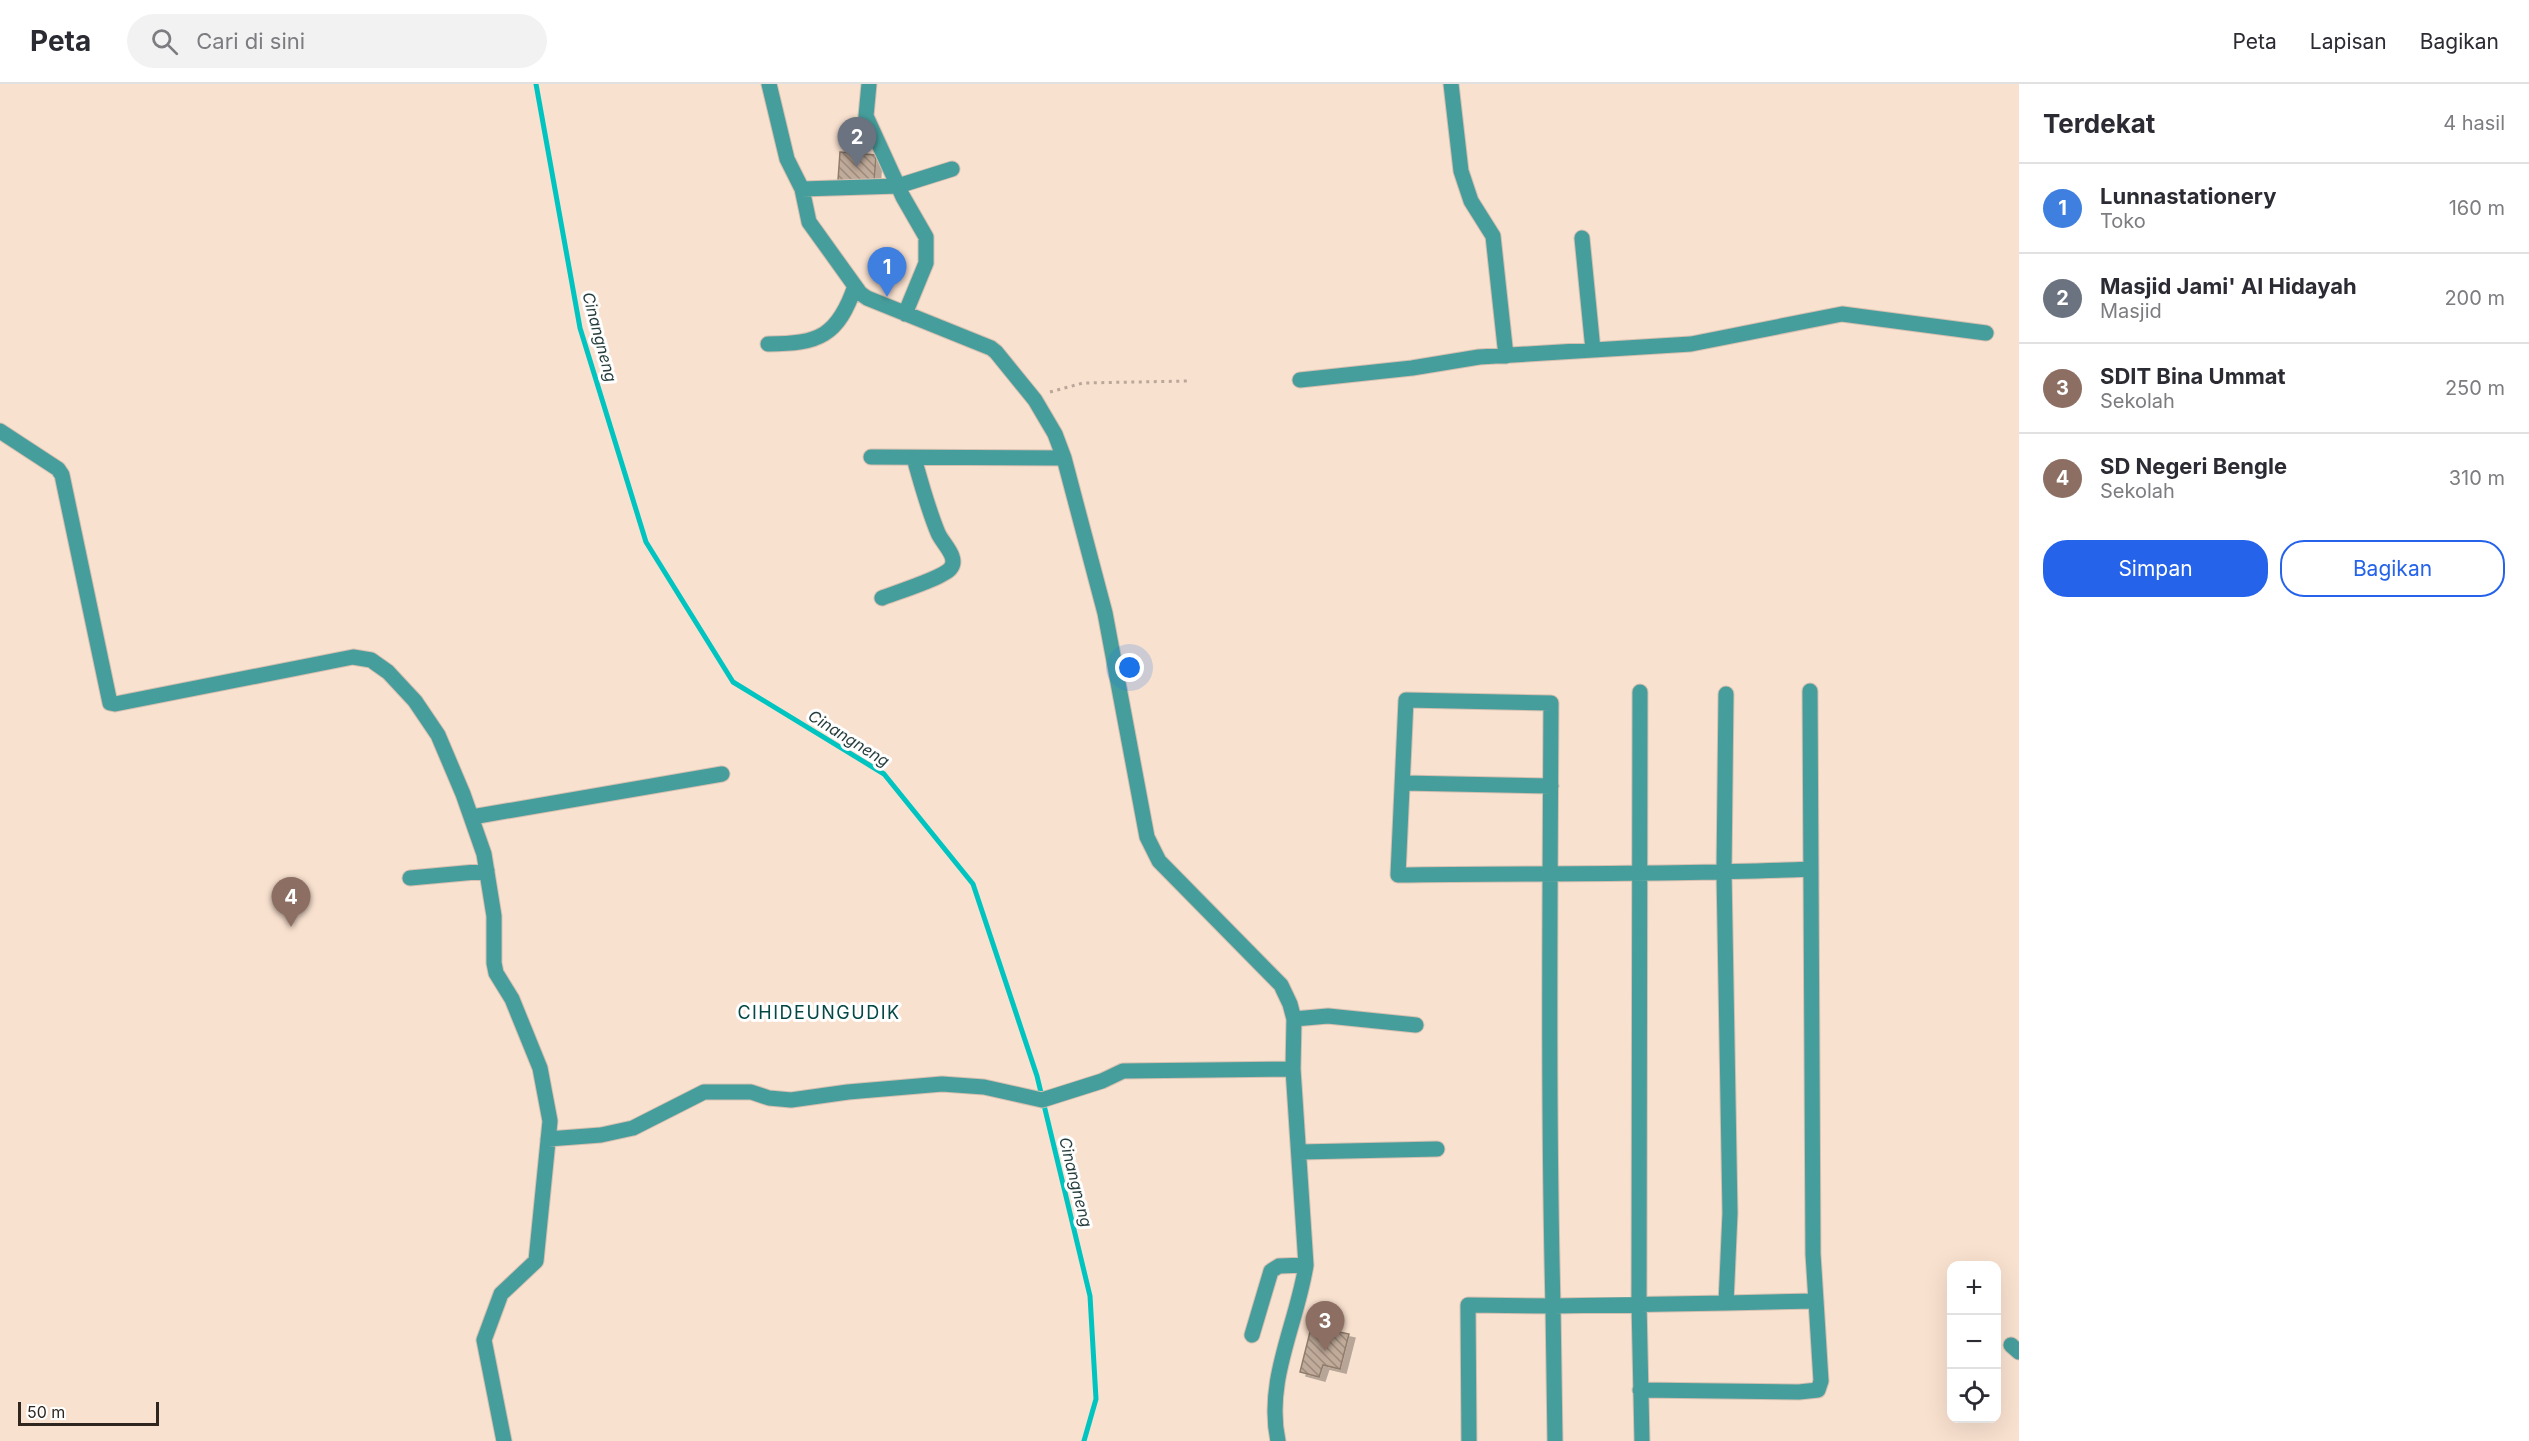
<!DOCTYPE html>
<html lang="id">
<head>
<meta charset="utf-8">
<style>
  :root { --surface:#fff; --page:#f2f2f3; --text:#2b2b33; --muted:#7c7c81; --line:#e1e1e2; --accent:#2563eb }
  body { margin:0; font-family:Inter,sans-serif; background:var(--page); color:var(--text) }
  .controls { position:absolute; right:18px; bottom:18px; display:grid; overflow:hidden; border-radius:12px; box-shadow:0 6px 24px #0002 }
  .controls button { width:54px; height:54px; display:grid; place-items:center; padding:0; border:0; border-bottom:2px solid var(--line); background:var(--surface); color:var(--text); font:30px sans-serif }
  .scale { position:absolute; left:18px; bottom:15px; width:141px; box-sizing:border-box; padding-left:6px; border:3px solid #2f2620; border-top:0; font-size:16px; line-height:21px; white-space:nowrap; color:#2f2620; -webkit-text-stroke:4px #fff; paint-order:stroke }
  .you { position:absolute; left:1130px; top:584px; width:21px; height:21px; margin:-15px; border:4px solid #fff; border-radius:50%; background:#1a73e8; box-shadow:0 0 0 9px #1a73e833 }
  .badge { display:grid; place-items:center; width:39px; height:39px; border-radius:50%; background:var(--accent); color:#fff; font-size:20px; font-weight:700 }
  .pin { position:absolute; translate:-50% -50px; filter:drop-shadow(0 2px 3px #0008) }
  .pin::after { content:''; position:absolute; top:32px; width:21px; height:18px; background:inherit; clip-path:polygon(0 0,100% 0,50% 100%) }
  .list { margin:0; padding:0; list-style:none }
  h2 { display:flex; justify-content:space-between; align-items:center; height:78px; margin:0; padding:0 24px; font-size:26px }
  h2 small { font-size:20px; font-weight:400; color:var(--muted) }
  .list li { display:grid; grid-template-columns:39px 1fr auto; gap:18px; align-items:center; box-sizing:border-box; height:90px; padding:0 24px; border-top:2px solid var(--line) }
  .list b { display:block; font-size:22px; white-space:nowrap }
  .list p { margin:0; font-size:20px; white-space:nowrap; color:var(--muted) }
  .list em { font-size:20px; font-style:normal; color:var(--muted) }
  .actions { display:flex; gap:12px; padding:18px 24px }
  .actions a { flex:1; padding:14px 0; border:2px solid var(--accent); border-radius:24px; text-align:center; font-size:21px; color:var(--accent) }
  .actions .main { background:var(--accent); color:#fff }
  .icon { flex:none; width:33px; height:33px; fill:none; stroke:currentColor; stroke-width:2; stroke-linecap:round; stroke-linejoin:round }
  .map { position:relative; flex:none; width:2019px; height:1357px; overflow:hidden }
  header { display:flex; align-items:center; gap:36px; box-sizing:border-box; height:84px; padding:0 30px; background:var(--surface); border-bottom:2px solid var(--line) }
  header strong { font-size:28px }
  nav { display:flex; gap:33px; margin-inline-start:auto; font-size:21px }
  .search { width:420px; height:54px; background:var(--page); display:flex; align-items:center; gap:15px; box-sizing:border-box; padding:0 21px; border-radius:33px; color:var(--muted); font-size:22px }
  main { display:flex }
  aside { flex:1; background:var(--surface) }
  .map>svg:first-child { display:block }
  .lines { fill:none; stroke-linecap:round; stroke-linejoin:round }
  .stream { stroke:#00c4c0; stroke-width:5 }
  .building { fill:url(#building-back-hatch); stroke:#917c6c; stroke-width:1.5; filter:url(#shadow) }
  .minor-casing { stroke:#d5bfb0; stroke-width:17 }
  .path { stroke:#baa799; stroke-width:3; stroke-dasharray:3 4.5; stroke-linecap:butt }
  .minor { stroke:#469e9c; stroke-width:15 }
  .labels { text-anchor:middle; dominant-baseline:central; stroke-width:6; stroke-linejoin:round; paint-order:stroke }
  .water-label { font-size:16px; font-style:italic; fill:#253e3d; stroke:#fff }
  .quarter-label { font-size:18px; letter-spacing:1.5px; fill:#044745; stroke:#fff }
</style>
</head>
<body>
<header>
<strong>Peta</strong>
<div class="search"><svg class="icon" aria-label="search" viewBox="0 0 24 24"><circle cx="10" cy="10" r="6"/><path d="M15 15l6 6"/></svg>Cari di sini</div>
<nav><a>Peta</a><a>Lapisan</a><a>Bagikan</a></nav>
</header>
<main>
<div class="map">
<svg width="2019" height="1357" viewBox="0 0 2019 1357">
  <defs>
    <pattern id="building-back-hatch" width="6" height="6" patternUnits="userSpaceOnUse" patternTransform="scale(1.5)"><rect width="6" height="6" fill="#c0aa99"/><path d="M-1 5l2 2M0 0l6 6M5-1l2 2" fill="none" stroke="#9c8a7c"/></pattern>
    <filter id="shadow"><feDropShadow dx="6" dy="4" stdDeviation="0" flood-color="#0004"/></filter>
  </defs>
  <rect width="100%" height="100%" fill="#f9e1cf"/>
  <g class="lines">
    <!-- stream -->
    <path class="stream" d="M536,0L580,244L646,458L733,598L884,690L973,800L1037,992L1090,1212L1096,1315L1084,1357"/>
  </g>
  <!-- building -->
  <path class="building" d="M840,68L876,71L874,99L838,96Z
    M1330,1246L1349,1250L1340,1285L1323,1281L1319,1293L1300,1288L1310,1248L1328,1252Z"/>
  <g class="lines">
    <defs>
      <path id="minor" d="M769,0L787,75L802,105L809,138L860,209L867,214L991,264L996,268L1035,316L1055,350L1064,374L1105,529L1147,753L1159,777L1281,901L1290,920L1294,935L1293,985L1306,1181C1297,1240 1265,1296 1278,1357
        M869,0L866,32L903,113L926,153V179L905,230
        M1451,0L1461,87L1471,117L1493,152L1506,272
        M802,105L898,102L952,85
        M1582,154L1593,266
        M768,260C819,260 838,252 855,202
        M1300,296L1412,284L1479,273L1691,260L1842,230L1986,249
        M0,347L58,385L62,391L110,619L115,620L353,573L371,576L388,588L415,617L438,651L463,710L484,770L494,832V879L496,889L512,915L540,984L550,1037L536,1177L501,1210L484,1256L504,1357
        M871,373L1064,374
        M882,514C895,509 942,494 950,485C960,474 942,459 938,449C928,425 921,399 914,374
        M1640,608L1639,1219L1642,1357
        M1726,610L1724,788L1730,1129L1726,1219L1553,1222C1548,1021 1550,820 1551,619L1406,616L1398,791C1536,789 1674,791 1811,785
        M1403,699L1551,702
        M472,733L722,690
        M410,794L487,787
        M1294,935L1328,932L1416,941
        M548,1055L601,1051L633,1044L704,1008H751L769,1014L791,1016L848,1008L942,1000L984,1003L1042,1016L1102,997L1123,987L1293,985
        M1300,1068L1437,1065
        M1726,1219L1816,1217L1813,1170L1810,607
        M1252,1251L1271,1187L1279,1182L1306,1181
        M2011,1261L2019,1268
        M1640,1306L1799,1308L1818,1306L1821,1297L1816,1217
        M1469,1357L1468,1221L1553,1222L1555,1357"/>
    </defs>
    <!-- minor casing -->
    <use href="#minor" class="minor-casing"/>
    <!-- path -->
    <path class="path" d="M1050,308L1083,299L1189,297"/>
    <!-- minor -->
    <use href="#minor" class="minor"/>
  </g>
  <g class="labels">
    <!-- water labels -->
    <g class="water-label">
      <text transform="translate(600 253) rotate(75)">Cinangneng</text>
      <text transform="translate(849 654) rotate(32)">Cinangneng</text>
      <text transform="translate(1076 1098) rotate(76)">Cinangneng</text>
    </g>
    <!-- quarter labels -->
    <g class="quarter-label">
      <text x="819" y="928">CIHIDEUNGUDIK</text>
    </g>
  </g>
</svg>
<div class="controls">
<button>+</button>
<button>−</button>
<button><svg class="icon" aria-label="locate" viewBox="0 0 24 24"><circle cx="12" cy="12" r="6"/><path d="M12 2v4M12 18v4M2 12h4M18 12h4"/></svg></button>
</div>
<div class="scale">50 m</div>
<div class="you"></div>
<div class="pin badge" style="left:887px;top:213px;background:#3f7fe0">1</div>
<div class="pin badge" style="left:857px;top:83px;background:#6b7280">2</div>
<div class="pin badge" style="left:1325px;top:1267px;background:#8d6e63">3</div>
<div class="pin badge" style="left:291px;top:843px;background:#8d6e63">4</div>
</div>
<aside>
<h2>Terdekat<small>4 hasil</small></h2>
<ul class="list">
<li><span class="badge" style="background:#3f7fe0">1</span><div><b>Lunnastationery</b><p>Toko</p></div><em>160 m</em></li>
<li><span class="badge" style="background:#6b7280">2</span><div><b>Masjid Jami' Al Hidayah</b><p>Masjid</p></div><em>200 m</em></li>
<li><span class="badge" style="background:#8d6e63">3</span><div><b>SDIT Bina Ummat</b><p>Sekolah</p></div><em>250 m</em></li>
<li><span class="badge" style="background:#8d6e63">4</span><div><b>SD Negeri Bengle</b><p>Sekolah</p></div><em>310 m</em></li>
</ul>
<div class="actions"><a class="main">Simpan</a><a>Bagikan</a></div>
</aside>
</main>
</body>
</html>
